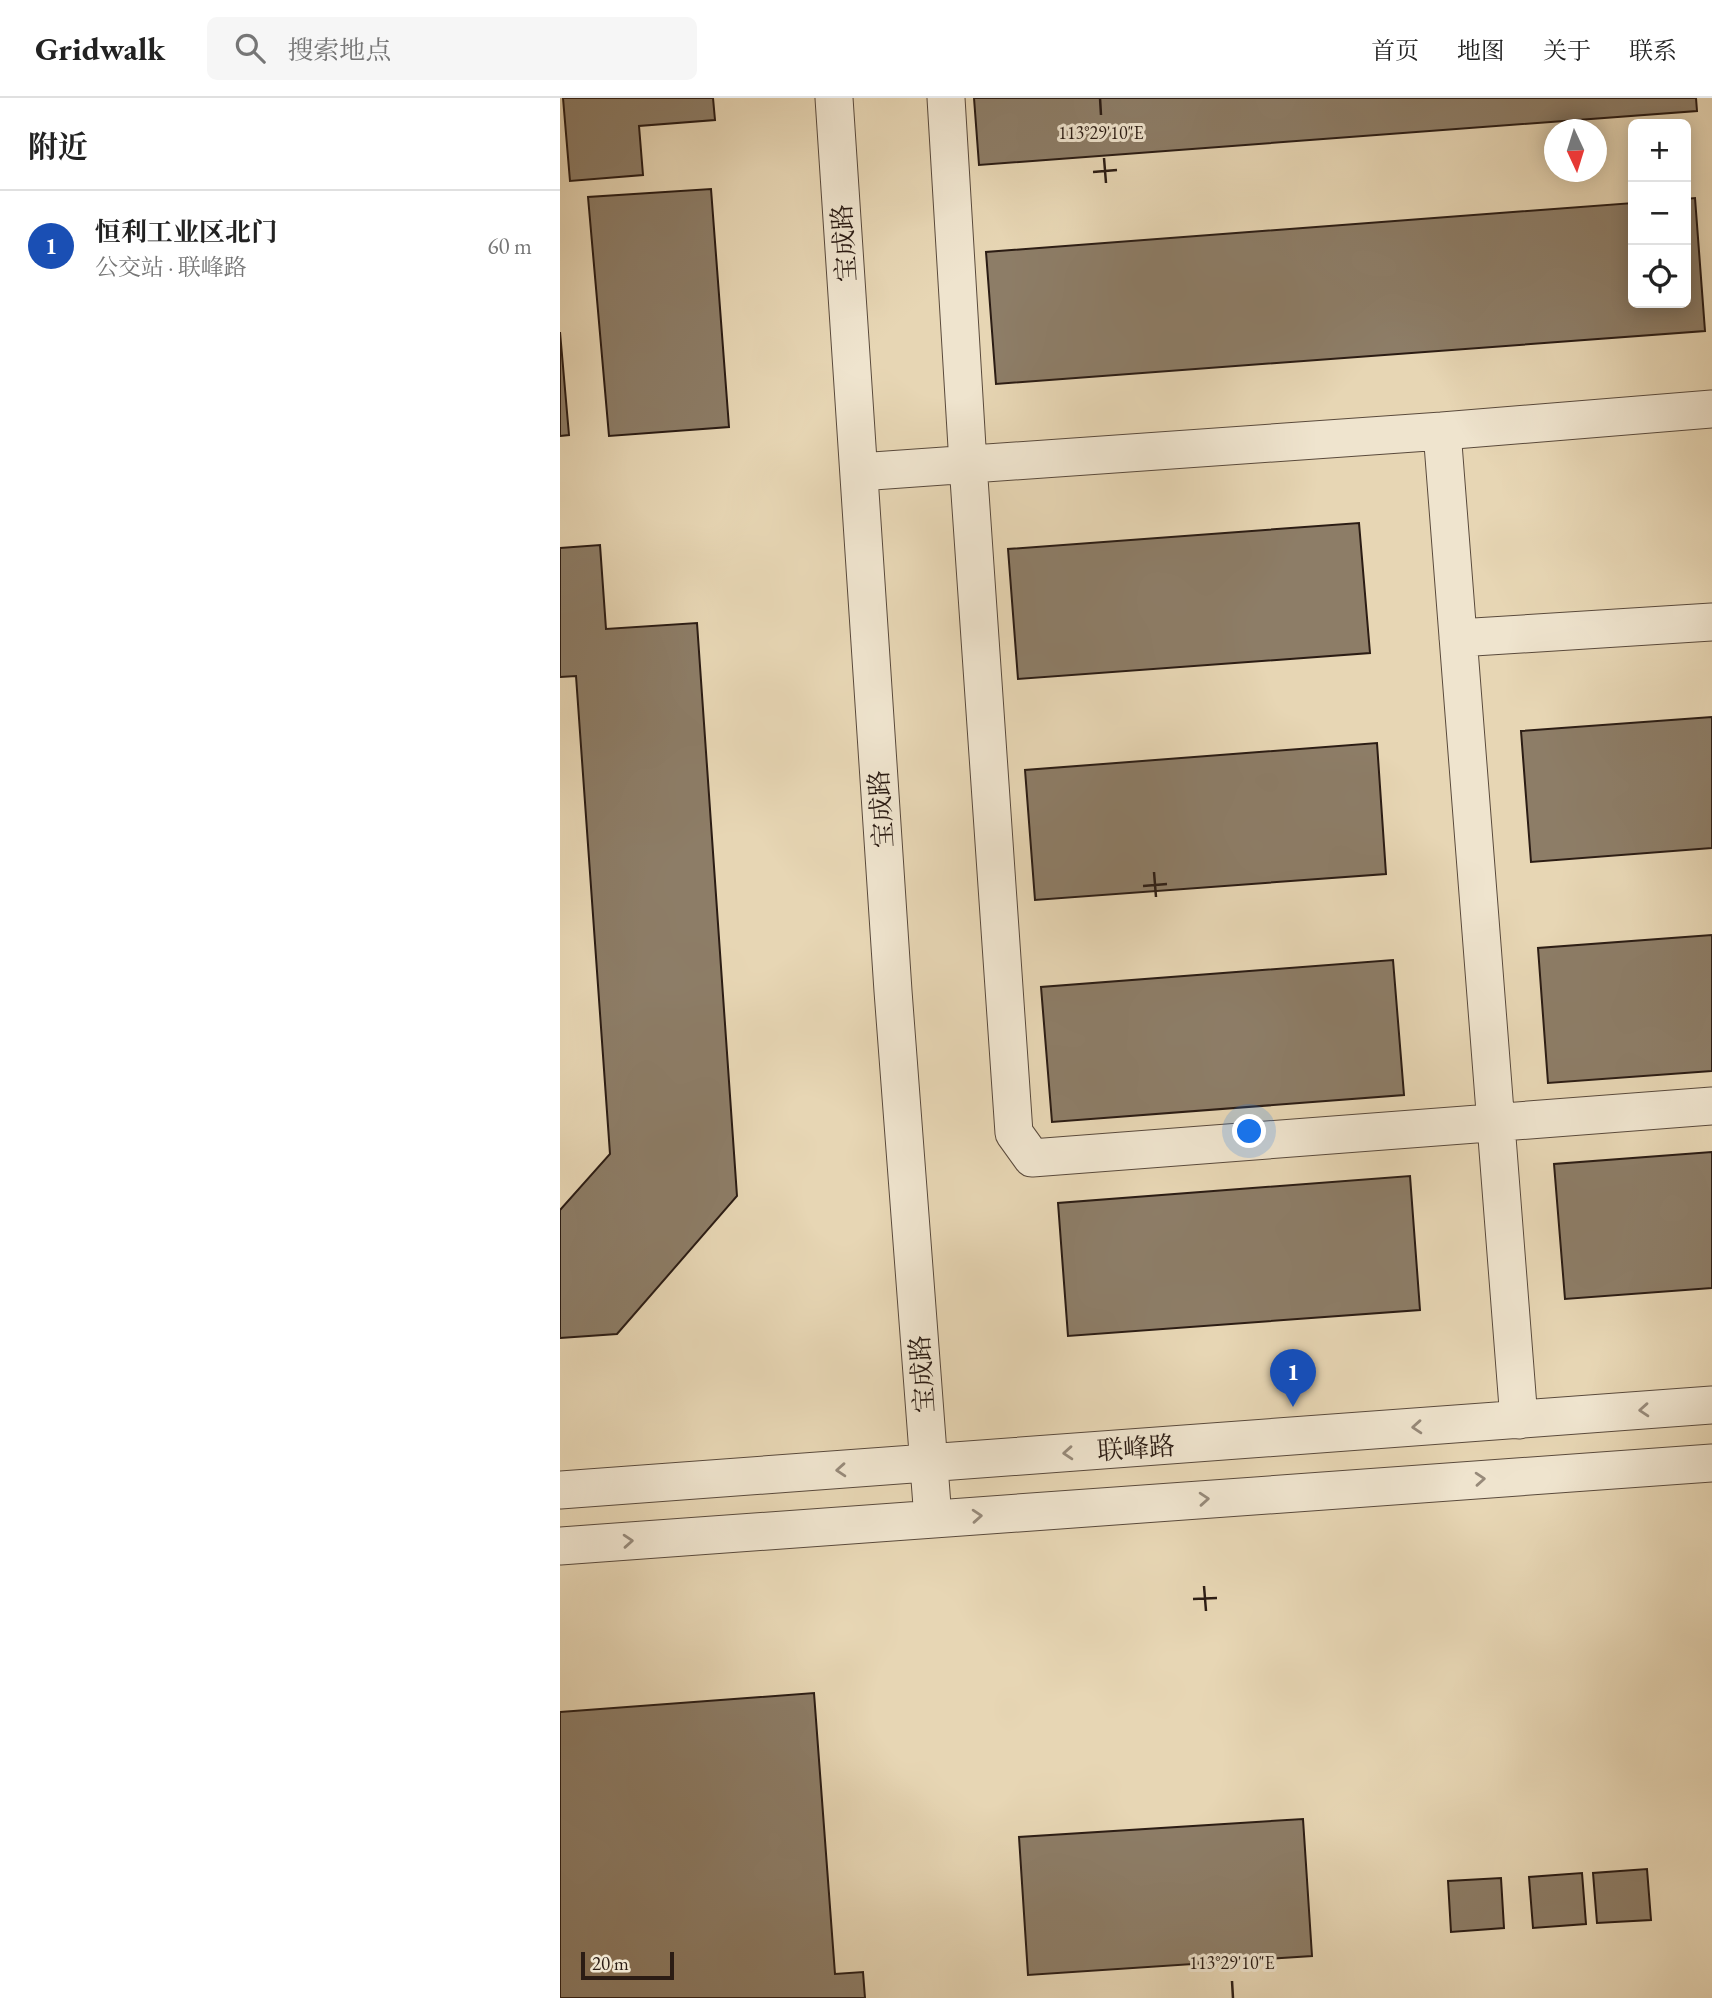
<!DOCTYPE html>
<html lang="zh">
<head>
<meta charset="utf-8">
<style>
  :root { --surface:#fff; --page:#f6f6f6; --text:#222; --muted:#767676; --line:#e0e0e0; --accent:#8f2418 }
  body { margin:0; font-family:"EB Garamond","Noto Serif SC",serif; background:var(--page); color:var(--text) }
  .controls { position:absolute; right:21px; top:21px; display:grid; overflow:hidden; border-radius:10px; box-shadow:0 4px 18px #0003 }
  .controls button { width:63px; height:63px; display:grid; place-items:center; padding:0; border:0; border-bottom:2px solid var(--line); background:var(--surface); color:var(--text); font:35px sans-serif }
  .compass { position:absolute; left:984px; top:21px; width:63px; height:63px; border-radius:50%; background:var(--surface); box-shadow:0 4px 18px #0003; rotate:176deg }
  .scale { position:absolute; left:21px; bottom:18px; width:93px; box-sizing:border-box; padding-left:7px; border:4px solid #2b1c14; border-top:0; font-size:19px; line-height:24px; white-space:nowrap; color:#2b1c14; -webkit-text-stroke:5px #efe4ce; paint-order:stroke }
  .you { position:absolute; left:690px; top:1034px; width:24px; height:24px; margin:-18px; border:5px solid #fff; border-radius:50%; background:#1a73e8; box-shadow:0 0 0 10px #1a73e833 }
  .badge { display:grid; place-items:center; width:46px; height:46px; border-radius:50%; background:var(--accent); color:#fff; font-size:23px; font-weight:700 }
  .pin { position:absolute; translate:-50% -58px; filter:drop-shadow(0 2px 4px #0008) }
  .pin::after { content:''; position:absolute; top:37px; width:24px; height:21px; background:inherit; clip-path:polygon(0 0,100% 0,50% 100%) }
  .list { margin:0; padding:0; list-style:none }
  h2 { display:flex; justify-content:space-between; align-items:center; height:91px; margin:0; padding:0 28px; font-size:30px }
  h2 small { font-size:23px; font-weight:400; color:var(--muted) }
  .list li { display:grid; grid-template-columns:46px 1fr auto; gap:21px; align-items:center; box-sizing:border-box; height:112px; padding:0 28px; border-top:2px solid var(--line) }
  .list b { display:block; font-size:26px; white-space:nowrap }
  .list p { margin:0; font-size:23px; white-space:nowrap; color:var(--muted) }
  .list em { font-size:23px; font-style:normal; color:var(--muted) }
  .icon { flex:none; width:38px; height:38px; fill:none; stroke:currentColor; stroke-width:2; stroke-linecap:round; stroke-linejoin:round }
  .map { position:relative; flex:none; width:1152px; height:1900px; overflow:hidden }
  header { display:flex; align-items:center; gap:42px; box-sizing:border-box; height:98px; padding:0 35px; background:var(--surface); border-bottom:2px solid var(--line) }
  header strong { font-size:33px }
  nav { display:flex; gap:38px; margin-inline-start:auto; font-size:24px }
  .search { width:490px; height:63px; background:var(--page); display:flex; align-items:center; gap:18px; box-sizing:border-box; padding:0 24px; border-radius:10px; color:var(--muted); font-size:26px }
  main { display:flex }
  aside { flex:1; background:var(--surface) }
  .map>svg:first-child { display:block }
  .building { fill:#8d7d67; stroke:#2b1c14; stroke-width:2 }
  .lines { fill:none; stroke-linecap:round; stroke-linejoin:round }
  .minor-casing { stroke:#5a4a3c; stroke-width:39 }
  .minor { stroke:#efe4ce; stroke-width:37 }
  .oneway { stroke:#978a7a }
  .ticks { fill:none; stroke:#2b1c14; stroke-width:2.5 }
  .labels { text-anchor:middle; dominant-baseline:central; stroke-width:6; stroke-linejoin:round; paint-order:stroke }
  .street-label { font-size:26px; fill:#2b1c14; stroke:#efe4ce }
  .ticks-label { font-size:18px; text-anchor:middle; fill:#2b1c14; stroke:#efe4ce; stroke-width:6; stroke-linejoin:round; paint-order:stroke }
</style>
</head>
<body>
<header>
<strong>Gridwalk</strong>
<div class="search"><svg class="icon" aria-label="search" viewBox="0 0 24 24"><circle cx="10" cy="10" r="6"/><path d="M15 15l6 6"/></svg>搜索地点</div>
<nav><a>首页</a><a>地图</a><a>关于</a><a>联系</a></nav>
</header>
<main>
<aside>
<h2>附近<small></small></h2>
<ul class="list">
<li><span class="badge" style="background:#1a4fb4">1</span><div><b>恒利工业区北门</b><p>公交站 · 联峰路</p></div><em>60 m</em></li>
</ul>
</aside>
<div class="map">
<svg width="1152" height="1900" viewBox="0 0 1152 1900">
  <rect width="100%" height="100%" fill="#e7d6b4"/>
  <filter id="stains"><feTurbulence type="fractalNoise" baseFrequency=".00286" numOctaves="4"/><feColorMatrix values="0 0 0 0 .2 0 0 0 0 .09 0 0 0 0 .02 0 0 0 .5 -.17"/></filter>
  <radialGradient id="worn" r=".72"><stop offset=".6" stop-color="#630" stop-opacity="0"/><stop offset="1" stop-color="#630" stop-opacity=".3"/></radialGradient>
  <!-- building -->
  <path class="building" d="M3,0H153L155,22L79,28L83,77L10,83Z
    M414,0H1136L1137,13L419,67Z
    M151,91L169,329L49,338L28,99Z
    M1135,100L1145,233L436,286L426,154L1073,105V205H1126V101Z
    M0,234L9,337L0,338Z
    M799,425L810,555L458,581L448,451Z
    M40,447L46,531L137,525L177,1098L57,1236L0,1240V1112L50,1056L16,578L0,579V450Z
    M1152,619V750L971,764L961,633Z
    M817,645L826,776L475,802L465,672Z
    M1152,837V973L988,985L978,850Z
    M833,862L844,997L492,1024L481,889Z
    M1152,1054V1190L1005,1201L994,1066Z
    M850,1078L860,1212L508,1238L498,1105Z
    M254,1595L275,1876L303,1874L305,1900H0V1614Z
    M743,1721L752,1858L468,1877L459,1739Z
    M1087,1771L1091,1822L1037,1825L1033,1775Z
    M1022,1775L1026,1826L973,1830L969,1779Z
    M941,1780L944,1830L891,1834L888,1783Z"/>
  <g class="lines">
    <defs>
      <path id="minor" d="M274,0L333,893L373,1421
        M386,0L408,366L454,1035L472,1060L1152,1008
        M882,333L959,1322
        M299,374L882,333L1152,311
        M898,540L1152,524
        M0,1392L1152,1307
        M0,1448L1152,1365"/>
    </defs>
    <!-- minor casing -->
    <use href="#minor" class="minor-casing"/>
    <!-- minor -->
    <use href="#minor" class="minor"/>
  </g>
  <!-- one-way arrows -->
  <defs><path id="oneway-chevron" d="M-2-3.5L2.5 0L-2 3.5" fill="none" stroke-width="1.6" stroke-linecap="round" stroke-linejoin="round" transform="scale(1.75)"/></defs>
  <g class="oneway">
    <use href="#oneway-chevron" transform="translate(1084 1312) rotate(176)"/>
    <use href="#oneway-chevron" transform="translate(857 1329) rotate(176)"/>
    <use href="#oneway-chevron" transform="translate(508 1355) rotate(176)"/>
    <use href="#oneway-chevron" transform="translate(281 1372) rotate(176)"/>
    <use href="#oneway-chevron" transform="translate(920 1381) rotate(-4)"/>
    <use href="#oneway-chevron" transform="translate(644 1401) rotate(-4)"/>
    <use href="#oneway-chevron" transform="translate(417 1418) rotate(-4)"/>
    <use href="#oneway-chevron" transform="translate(68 1443) rotate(-4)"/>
  </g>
  <!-- ticks -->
  <path class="ticks" d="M540,0L541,17M544,60L546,85M533,74L557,72M594,774L596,799M583,788L607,786M644,1488L646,1513M633,1501L657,1500M672,1883L673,1900"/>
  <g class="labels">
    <!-- street labels -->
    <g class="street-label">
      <text transform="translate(284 145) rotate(-94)">宝成路</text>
      <text transform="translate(321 711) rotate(-94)">宝成路</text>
      <text transform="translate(362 1276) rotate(-94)">宝成路</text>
      <text transform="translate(576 1350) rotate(-4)">联峰路</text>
    </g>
  </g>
  <g class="ticks-label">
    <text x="541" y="41">113°29'10"E</text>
    <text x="672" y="1871">113°29'10"E</text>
  </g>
  <rect width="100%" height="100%" filter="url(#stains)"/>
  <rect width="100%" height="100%" fill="url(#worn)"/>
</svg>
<div class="controls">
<button>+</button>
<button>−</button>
<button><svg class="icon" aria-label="locate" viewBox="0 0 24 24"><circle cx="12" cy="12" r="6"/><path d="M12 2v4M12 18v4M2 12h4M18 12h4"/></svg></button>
</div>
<svg class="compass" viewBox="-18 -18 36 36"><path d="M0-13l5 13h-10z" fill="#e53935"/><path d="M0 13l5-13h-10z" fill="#767676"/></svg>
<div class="scale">20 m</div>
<div class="you"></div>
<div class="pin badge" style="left:733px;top:1309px;background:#1a4fb4">1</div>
</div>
</main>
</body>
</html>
